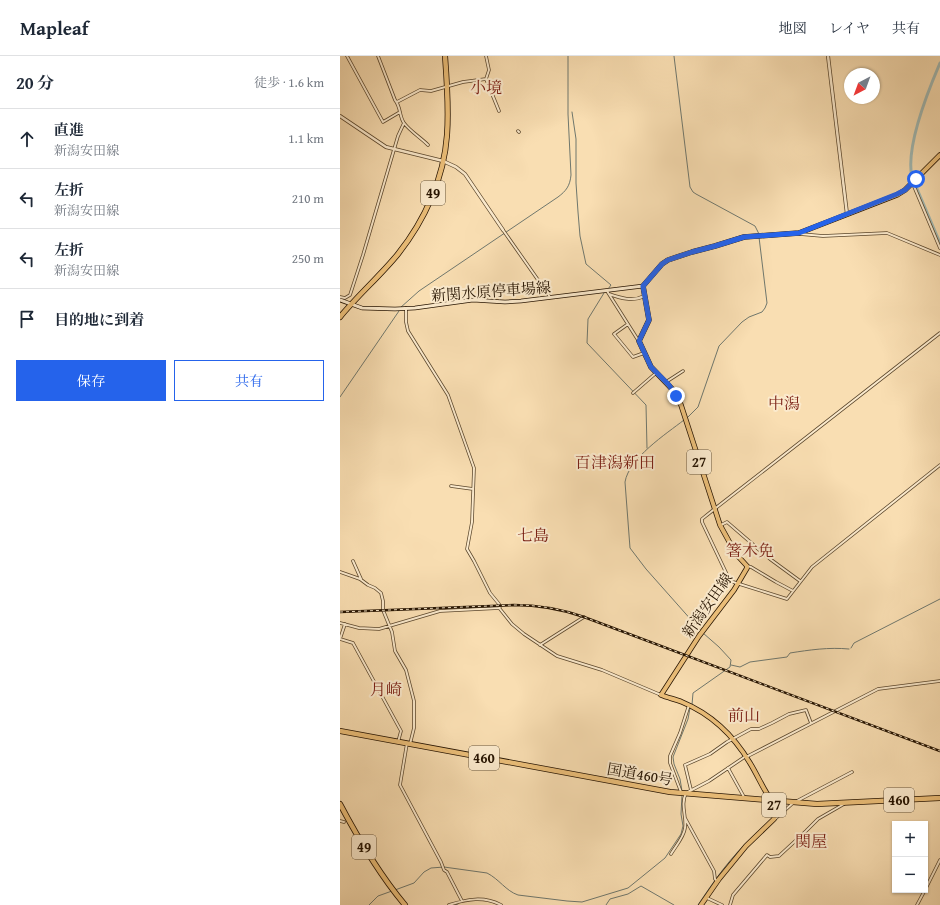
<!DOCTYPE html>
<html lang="ja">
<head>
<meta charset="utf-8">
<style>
  :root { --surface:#fff; --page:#f2f2f3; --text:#1f2937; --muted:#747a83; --line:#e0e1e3; --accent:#2563eb }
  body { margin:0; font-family:"Gentium Book Plus","Noto Serif JP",serif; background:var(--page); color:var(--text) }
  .controls { position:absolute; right:12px; bottom:12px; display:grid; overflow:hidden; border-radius:0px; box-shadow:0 1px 3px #0004 }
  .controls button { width:36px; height:36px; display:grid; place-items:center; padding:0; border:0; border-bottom:1px solid var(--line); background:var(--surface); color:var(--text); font:20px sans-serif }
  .compass { position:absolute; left:504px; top:12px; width:36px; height:36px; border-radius:50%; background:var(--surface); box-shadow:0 1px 3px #0004; rotate:221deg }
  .stop { position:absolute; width:12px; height:12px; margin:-9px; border:3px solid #2563eb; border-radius:50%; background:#fff }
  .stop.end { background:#2563eb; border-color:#fff; box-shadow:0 1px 4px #0008 }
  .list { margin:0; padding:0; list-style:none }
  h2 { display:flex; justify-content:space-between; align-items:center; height:52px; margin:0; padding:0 16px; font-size:17px }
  h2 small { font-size:13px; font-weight:400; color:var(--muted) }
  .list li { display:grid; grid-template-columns:26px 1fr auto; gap:12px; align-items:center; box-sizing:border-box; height:60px; padding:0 16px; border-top:1px solid var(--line) }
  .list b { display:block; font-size:15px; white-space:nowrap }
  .list p { margin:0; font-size:13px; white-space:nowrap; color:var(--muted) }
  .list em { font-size:13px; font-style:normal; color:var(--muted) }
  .actions { display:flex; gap:8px; padding:12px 16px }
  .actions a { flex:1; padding:9px 0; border:1px solid var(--accent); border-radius:0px; text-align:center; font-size:14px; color:var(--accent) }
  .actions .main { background:var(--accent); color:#fff }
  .icon { flex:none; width:22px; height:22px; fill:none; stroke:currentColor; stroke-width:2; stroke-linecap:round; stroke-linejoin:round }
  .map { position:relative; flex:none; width:600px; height:849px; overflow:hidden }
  header { display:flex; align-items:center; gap:24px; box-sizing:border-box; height:56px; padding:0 20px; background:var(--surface); border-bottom:1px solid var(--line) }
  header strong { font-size:19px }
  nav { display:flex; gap:22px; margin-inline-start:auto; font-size:14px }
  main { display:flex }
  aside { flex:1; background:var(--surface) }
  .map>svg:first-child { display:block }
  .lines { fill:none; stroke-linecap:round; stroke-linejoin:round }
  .stream { stroke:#6f776d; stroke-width:1 }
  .river { stroke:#a1bab5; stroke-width:3 }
  .minor-casing { stroke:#5a462c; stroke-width:3.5 }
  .tertiary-casing { stroke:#5a462c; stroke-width:4 }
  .secondary-casing { stroke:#251300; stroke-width:4.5 }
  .primary-casing { stroke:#251300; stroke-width:5.5 }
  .trunk-casing { stroke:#251300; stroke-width:6 }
  .minor { stroke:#fbeacd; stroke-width:2 }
  .tertiary { stroke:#fbeacd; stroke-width:2.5 }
  .secondary { stroke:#fbeacd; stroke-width:3 }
  .primary { stroke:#ecbf79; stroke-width:4 }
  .trunk { stroke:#ecbf79; stroke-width:4.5 }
  .rail-casing { stroke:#251300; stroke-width:2.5 }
  .rail { stroke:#fbeacd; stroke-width:1; stroke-dasharray:3; stroke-linecap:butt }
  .route { stroke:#2563eb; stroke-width:5 }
  .labels { text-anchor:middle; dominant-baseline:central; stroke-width:4; stroke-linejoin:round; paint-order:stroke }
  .shield { fill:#fbeacd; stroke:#65543e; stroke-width:1 }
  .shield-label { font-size:14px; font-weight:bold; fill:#251300 }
  .street-label { font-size:15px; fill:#251300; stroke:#fbeacd }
  .neighbourhood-label { font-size:16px; fill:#7a1f14; stroke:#fbeacd }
</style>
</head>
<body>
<header>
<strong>Mapleaf</strong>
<nav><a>地図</a><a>レイヤ</a><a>共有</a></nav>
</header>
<main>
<aside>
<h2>20 分<small>徒歩 · 1.6 km</small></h2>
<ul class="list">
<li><svg class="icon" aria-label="ahead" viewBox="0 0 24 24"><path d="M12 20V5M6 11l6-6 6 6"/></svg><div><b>直進</b><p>新潟安田線</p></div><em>1.1 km</em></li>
<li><svg class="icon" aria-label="left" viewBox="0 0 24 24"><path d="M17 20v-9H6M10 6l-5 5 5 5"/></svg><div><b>左折</b><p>新潟安田線</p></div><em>210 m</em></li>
<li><svg class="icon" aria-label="left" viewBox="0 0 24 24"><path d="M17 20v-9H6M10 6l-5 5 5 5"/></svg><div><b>左折</b><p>新潟安田線</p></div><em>250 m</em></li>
<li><svg class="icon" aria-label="arrive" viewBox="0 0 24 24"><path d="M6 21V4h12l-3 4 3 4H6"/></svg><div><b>目的地に到着</b></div></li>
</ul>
<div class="actions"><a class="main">保存</a><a>共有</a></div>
</aside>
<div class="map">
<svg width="600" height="849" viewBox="0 0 600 849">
  <rect width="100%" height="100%" fill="#f9deb2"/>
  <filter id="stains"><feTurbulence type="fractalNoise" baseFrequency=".005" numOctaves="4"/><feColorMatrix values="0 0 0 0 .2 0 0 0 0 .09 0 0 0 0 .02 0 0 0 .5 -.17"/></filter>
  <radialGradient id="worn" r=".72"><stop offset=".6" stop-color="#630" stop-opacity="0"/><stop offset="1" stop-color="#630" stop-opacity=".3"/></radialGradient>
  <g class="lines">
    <!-- stream -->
    <path class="stream" d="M334,0L350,131L353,136L356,138L415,170L419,178
      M232,56L236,83V127L238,156L240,180L246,208L271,229L268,233
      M264,237L248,263L247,287L306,349L307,392
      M60,252L79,235L218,141C226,135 230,130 231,119L228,58V0
      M0,341L59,255
      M347,362L358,351L379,290L402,266L409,261L422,256L425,252L427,247L419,181
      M344,364C326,378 289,402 285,426L290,492L306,513L361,575
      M511,592L514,587L600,543
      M391,609L400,611L410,606L447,601L450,597C469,594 489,591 509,593
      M352,649L353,637L390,611L391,604L379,591L363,577
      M342,735L340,723L334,708L333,701L348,663L350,652
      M440,757L441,755
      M55,834L74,827L84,816L91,812L104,811L147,817C159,823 166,835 178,839L227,845L242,846L288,832L325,802L341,778L343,770L341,758L342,739
      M29,849L38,840L52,835
      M115,849L118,848
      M266,849L270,843L288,838L301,830L334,849
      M358,849C374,825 391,800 413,781"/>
    <!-- river -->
    <path class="river" d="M600,7C588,35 565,91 572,121L600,187"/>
    <defs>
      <path id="minor" d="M7,0L43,66L60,56
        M38,0L55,44C61,51 59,60 64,67C70,75 81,82 88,89
        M146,0L149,14L146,23L159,55
        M57,46L80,34L91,35L123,26L146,23
        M178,75L179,76
        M573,128L600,192
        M163,174L210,241
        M460,178L483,180L547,177L600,199
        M267,235L298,284
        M269,238C280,242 293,246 304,240
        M0,241L5,242L10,239L23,199L58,80L64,67
        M66,252V266L68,275L108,339L134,412L132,466L127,493L134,505L150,537L159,548L160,553L172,568L184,578L217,600L262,614L321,639
        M288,268L274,278L293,301L304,297
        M600,277L372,455L362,463V466L390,525L447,543L472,511L600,409
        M326,326L343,315
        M293,337L316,317
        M111,430L133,433
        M381,469L387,466L430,503L460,525
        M13,505L21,523
        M407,510L411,511L436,526L453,535
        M0,516L20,523L28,529L35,532L41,537L43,545V554L52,576L55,595L66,614L74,645V672L70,688
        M0,567L19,572L39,573L100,555L159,552
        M5,568L0,583L13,587L61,675L58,686
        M200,589L244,561
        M67,687L60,729L101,806L104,814L107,816L122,845
        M388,712L404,741
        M351,734L345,709L370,698L387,686L411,673H419L432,667L449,658L466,654L471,667
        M341,736L330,707V700L340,677L349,649
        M457,745L512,716
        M345,762L374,815L375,823L377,825
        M435,763L453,747
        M0,765L4,766
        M331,798C335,791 344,781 345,772C347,761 340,749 346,737L369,725L406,700H408L538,633L600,625
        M585,834L600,804
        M367,842L382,849
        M109,849C127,843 144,840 161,849
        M390,849L393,839L427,799L430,801L439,800L466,775L478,763L504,748
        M577,849L585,834"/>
      <path id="tertiary" d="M488,0L507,158
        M0,60L46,91L103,105L116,111L125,118L163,174"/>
      <path id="secondary" d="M0,244L22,252L55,253L75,252L133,244L165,246L181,245L303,230"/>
      <path id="primary" d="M361,849L379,823L406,790L434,763L436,755L433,747C424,735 418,720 410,707C394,680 371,658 342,646C335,643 328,642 321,639L359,580L394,534L407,512V510L396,498L380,469L341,349L333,334L311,311L299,285L309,264L303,230L322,208L328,204L352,196L375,190L404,181L459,177L557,139L565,134L600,99"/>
      <path id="trunk" d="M0,261C18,239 40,220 58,198C85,164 104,122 107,79C109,53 107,26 105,0
        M0,675L330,736L477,748L600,742
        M0,748C19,784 39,818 65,849"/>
    </defs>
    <!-- minor casing -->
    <use href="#minor" class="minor-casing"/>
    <!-- tertiary casing -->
    <use href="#tertiary" class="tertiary-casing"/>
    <!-- secondary casing -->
    <use href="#secondary" class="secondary-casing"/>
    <!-- primary casing -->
    <use href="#primary" class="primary-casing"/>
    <!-- trunk casing -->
    <use href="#trunk" class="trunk-casing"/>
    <!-- minor -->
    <use href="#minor" class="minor"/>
    <!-- tertiary -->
    <use href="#tertiary" class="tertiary"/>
    <!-- secondary -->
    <use href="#secondary" class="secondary"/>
    <!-- primary -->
    <use href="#primary" class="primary"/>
    <!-- trunk -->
    <use href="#trunk" class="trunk"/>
    <defs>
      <path id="rail" d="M0,556L174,549C199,549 221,553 244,561L600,695"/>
    </defs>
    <!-- rail casing -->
    <use href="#rail" class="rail-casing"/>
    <!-- rail -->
    <use href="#rail" class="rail"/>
  </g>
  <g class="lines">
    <!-- route -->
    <path class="route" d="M336,340L329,329L311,311L299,285L309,264L303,230L322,208L328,204L352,196L375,190L404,181L459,177L557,138L565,134L576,123"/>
  </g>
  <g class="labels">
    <!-- shield labels -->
    <g class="shield">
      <rect x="81" y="125" width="24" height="24" rx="3"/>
      <rect x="347" y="394" width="24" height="24" rx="3"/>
      <rect x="129" y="690" width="30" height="24" rx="3"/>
      <rect x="544" y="732" width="30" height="24" rx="3"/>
      <rect x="422" y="737" width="24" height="24" rx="3"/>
      <rect x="12" y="779" width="24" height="24" rx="3"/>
    </g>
    <g class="shield-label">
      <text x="93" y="137">49</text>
      <text x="359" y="406">27</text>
      <text x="144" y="702">460</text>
      <text x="559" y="744">460</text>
      <text x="434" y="749">27</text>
      <text x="24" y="791">49</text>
    </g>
    <!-- street labels -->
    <g class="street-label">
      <text transform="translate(151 235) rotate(-4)">新関水原停車場線</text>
      <text transform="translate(367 549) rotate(-55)">新潟安田線</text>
      <text transform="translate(300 718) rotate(10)">国道460号</text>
    </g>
    <!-- neighbourhood labels -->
    <g class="neighbourhood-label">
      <text x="146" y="31">小境</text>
      <text x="444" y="347">中潟</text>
      <text x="275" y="406">百津潟新田</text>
      <text x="193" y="479">七島</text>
      <text x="410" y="494">箸木免</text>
      <text x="46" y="633">月崎</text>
      <text x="404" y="659">前山</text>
      <text x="471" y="785">関屋</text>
    </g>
  </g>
  <rect width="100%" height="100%" filter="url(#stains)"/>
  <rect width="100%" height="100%" fill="url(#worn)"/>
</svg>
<div class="controls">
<button>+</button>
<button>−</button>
</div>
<svg class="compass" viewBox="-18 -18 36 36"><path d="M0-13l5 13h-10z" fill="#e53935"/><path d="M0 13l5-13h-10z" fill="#747a83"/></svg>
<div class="stop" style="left:576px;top:123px"></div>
<div class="stop end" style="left:336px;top:340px"></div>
</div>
</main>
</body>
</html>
